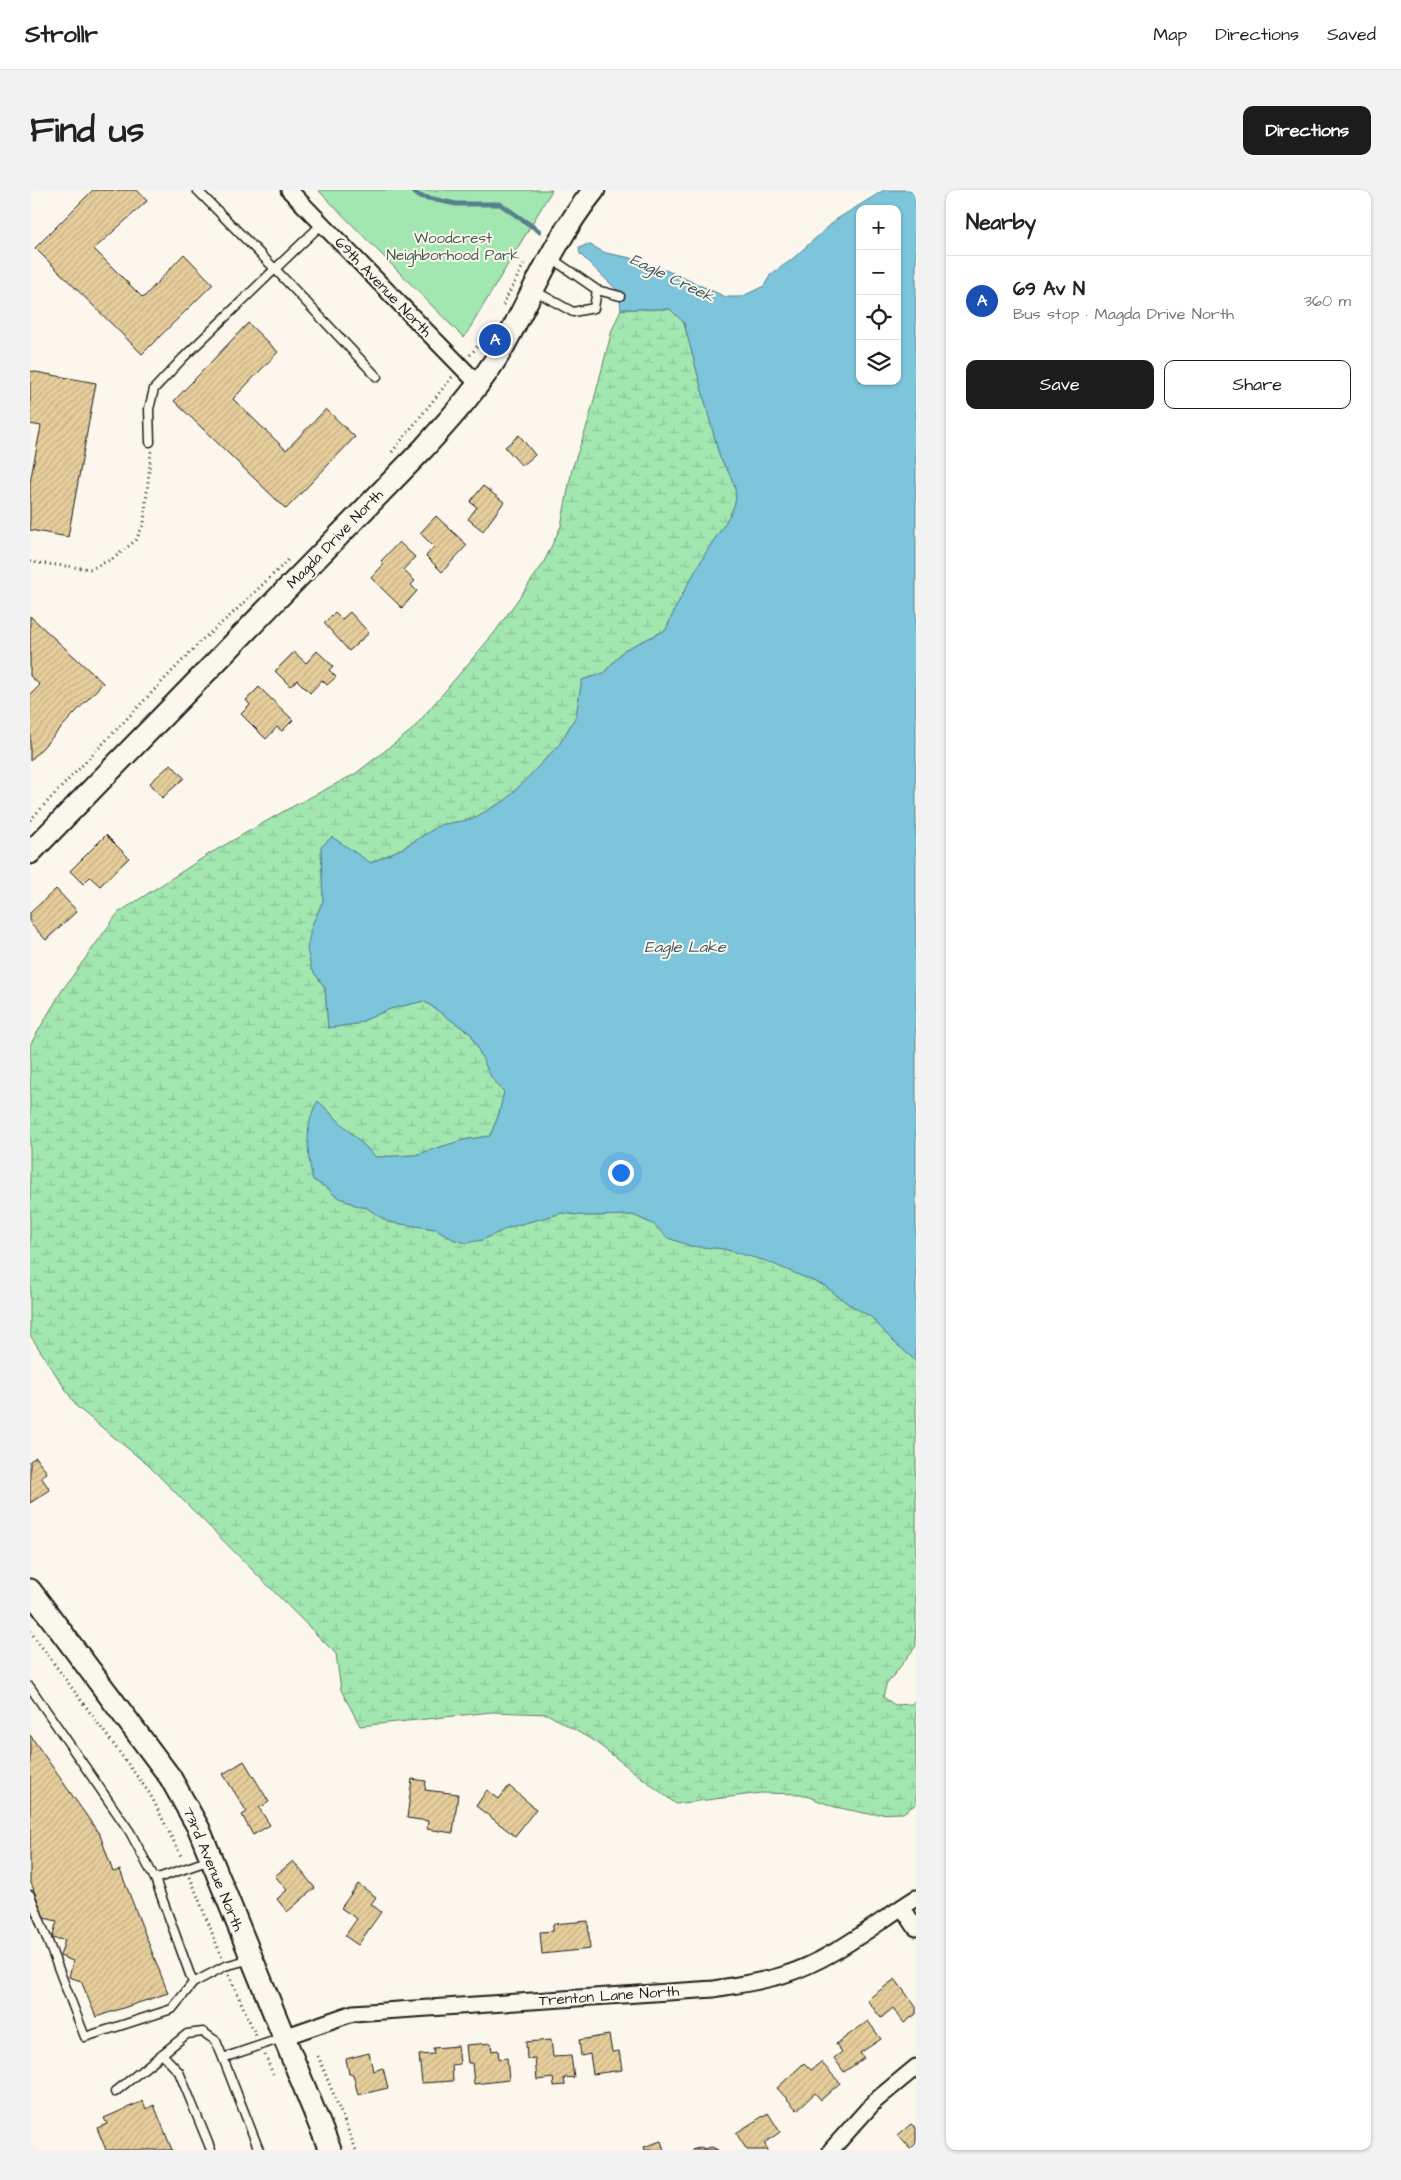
<!DOCTYPE html>
<html lang="en">
<head>
<meta charset="utf-8">
<style>
  :root { --surface:#fff; --page:#f2f2f2; --text:#202124; --muted:#757577; --line:#e0e0e0; --accent:#1c1c1c }
  body { margin:0; font-family:"Architects Daughter",sans-serif; background:var(--page); color:var(--text) }
  .controls { position:absolute; right:15px; top:15px; display:grid; overflow:hidden; border-radius:10px; box-shadow:0 1px 4px #0004 }
  .controls button { width:45px; height:45px; display:grid; place-items:center; padding:0; border:0; border-bottom:1px solid var(--line); background:var(--surface); color:var(--text); font:25px sans-serif }
  .you { position:absolute; left:590px; top:982px; width:18px; height:18px; margin:-12px; border:4px solid #fff; border-radius:50%; background:#1a73e8; box-shadow:0 0 0 8px #1a73e833 }
  .badge { display:grid; place-items:center; width:32px; height:32px; border-radius:50%; background:var(--accent); color:#fff; font-size:16px; font-weight:700 }
  .pin { position:absolute; translate:-50% -50%; border:2px solid #fff; box-shadow:0 1px 5px #0006 }
  .list { margin:0; padding:0; list-style:none }
  h2 { display:flex; justify-content:space-between; align-items:center; height:65px; margin:0; padding:0 20px; font-size:21px }
  h2 small { font-size:16px; font-weight:400; color:var(--muted) }
  .list li { display:grid; grid-template-columns:32px 1fr auto; gap:15px; align-items:center; box-sizing:border-box; height:90px; padding:0 20px; border-top:1px solid var(--line) }
  .list b { display:block; font-size:19px; white-space:nowrap }
  .list p { margin:0; font-size:16px; white-space:nowrap; color:var(--muted) }
  .list em { font-size:16px; font-style:normal; color:var(--muted) }
  .actions { display:flex; gap:10px; padding:15px 20px }
  .actions a { flex:1; padding:11px 0; border:1px solid var(--accent); border-radius:10px; text-align:center; font-size:18px; color:var(--accent) }
  .actions .main { background:var(--accent); color:#fff }
  .icon { flex:none; width:28px; height:28px; fill:none; stroke:currentColor; stroke-width:2; stroke-linecap:round; stroke-linejoin:round }
  .map { position:relative; flex:none; width:886px; height:1960px; overflow:hidden; border-radius:10px }
  header { display:flex; align-items:center; gap:30px; box-sizing:border-box; height:70px; padding:0 25px; background:var(--surface); border-bottom:1px solid var(--line) }
  header strong { font-size:24px }
  nav { display:flex; gap:28px; margin-inline-start:auto; font-size:18px }
  .intro { display:flex; align-items:center; justify-content:space-between; box-sizing:border-box; height:120px; padding:0 30px }
  h1 { margin:0; font-size:35px }
  .button { padding:12px 22px; border-radius:10px; background:var(--accent); color:#fff; font-size:18px; font-weight:700 }
  main { display:flex; gap:30px; padding:0 30px }
  aside { flex:1; background:var(--surface); border-radius:10px; box-shadow:0 1px 4px #0004 }
  .map>svg:first-child { display:block }
  .green { fill:#a2e6b0; stroke:#5f8166 }
  .wetland { fill:url(#wetland-marsh); stroke:#5f8166 }
  .water { fill:#7bc5db; stroke:#55818f; fill-rule:evenodd }
  .lines { fill:none; stroke-linecap:round; stroke-linejoin:round }
  .stream { stroke:#55818f; stroke-width:5 }
  .building { fill:url(#building-hatch); stroke:#1c1c1c }
  .lane-casing { stroke:#1c1c1c; stroke-width:11 }
  .street-casing { stroke:#1c1c1c; stroke-width:19 }
  .secondary-casing { stroke:#1c1c1c; stroke-width:25 }
  .path { stroke:#1c1c1c; stroke-width:3; stroke-dasharray:1 4; stroke-linecap:butt }
  .lane { stroke:#fbf7ec; stroke-width:8 }
  .street { stroke:#fbf7ec; stroke-width:15 }
  .secondary { stroke:#fbf7ec; stroke-width:21 }
  .labels { text-anchor:middle; dominant-baseline:central; stroke-width:4; stroke-linejoin:round; paint-order:stroke }
  .park-label { font-size:15px; fill:#445948; stroke:#fbf7ec }
  .street-label { font-size:15px; fill:#1c1c1c; stroke:#fbf7ec }
  .water-label { font-size:16px; font-style:italic; fill:#3d575f; stroke:#fbf7ec }
</style>
</head>
<body>
<header>
<strong>Strollr</strong>
<nav><a>Map</a><a>Directions</a><a>Saved</a></nav>
</header>
<div class="intro"><h1>Find us</h1><a class="button">Directions</a></div>
<main>
<div class="map">
<svg width="886" height="1960" viewBox="0 0 886 1960">
  <defs>
    <pattern id="wetland-marsh" width="20" height="14" patternUnits="userSpaceOnUse" patternTransform="scale(1.25)"><rect width="20" height="14" fill="#a2e6b0"/><path d="M1 5h8M5 5V1M11 12h8M15 12V8" fill="none" stroke="#8bc597"/></pattern>
    <pattern id="building-hatch" width="6" height="6" patternUnits="userSpaceOnUse" patternTransform="scale(1.25)"><rect width="6" height="6" fill="#e6ce9c"/><path d="M-1 1l2-2M0 6l6-6M5 7l2-2" fill="none" stroke="#c5b086"/></pattern>
  </defs>
  <rect width="100%" height="100%" fill="#fbf7ec"/>
  <filter id="ink" filterUnits="userSpaceOnUse"><feTurbulence type="fractalNoise" baseFrequency=".02" numOctaves="2"/><feDisplacementMap in="SourceGraphic" scale="10" xChannelSelector="R" yChannelSelector="G"/><feConvolveMatrix kernelMatrix="1 2 1 2 8 2 1 2 1" color-interpolation-filters="sRGB"/></filter>
  <g filter="url(#ink)">
    <!-- green -->
    <path class="green" d="M288,0H522L434,148Z"/>
    <!-- wetland -->
    <path class="wetland" d="M591,119H640L654,133L690,268C697,279 706,293 706,307C705,323 685,347 677,361C662,387 647,412 636,440L594,460L574,483L552,490L546,526L529,555L476,610L442,629L410,635L375,657L340,673L302,648L291,657L293,711L282,735L281,778L295,798L298,838L326,834L360,819L394,811L441,844L461,886L474,902L469,924L460,946L433,950L385,965L346,967L288,911C273,934 281,964 283,990L299,999L304,1005L325,1015L337,1018L358,1032L406,1039L425,1050H452L480,1037L532,1023L557,1026L603,1025L623,1034L639,1048L661,1056L694,1059L737,1071L795,1096L817,1113L841,1127L863,1151L886,1171V1456L856,1495L853,1507L865,1515L882,1514L886,1509V1614L873,1623L839,1624L805,1617L771,1604L731,1603L646,1614L564,1551L517,1524L462,1522L330,1536L311,1500L306,1464L118,1275L47,1217L0,1145V855L31,802L88,723L179,664L256,620L325,584L382,540L465,442L513,374L531,336L542,279L558,233L582,140Z"/>
    <!-- water -->
    <path class="water" d="M854,0H886V1171L863,1151L841,1127L817,1113L795,1096L736,1071L694,1059L661,1056L638,1048L623,1034L603,1025L557,1026L532,1023L480,1037L452,1050L437,1053L425,1050L406,1039L358,1032L337,1018L325,1015L304,1005L299,999L283,990C277,964 274,934 288,911L346,967L385,965L433,950L460,946L469,924L474,902L461,887L441,844L394,811L360,819L326,834L298,838L295,798L281,778L277,759L282,735L293,711L291,657L302,647L341,673L375,657L410,635L442,629L476,610L529,555L546,526L552,490L574,483L594,460L636,440C647,412 662,387 677,361C685,347 705,323 706,307C706,293 697,279 690,268L654,133L640,119H591L589,102L550,64L549,58L558,54L576,63L601,68L617,76L638,81L696,107H711L734,96L741,84L760,71L807,29ZM830,19H867V191H830Z"/>
    <g class="lines">
      <!-- stream -->
      <path class="stream" d="M382,0L389,6L426,14H470L509,41"/>
    </g>
    <!-- building -->
    <path class="building" d="M63,0H107L117,11L64,59L113,108L154,64L183,94L112,164L5,58Z
      M218,133L248,162L203,209L256,260L296,219L325,247L256,319L144,211Z
      M0,181L66,193L38,347L0,340V292L11,236L0,234Z
      M489,245L505,265L492,276L475,257Z
      M453,296L474,312L453,341L438,329L447,317L440,312Z
      M406,326L437,355L412,382L396,366L404,357L390,343Z
      M369,352L385,367L373,380L385,391L381,395L387,401L372,418L341,388L354,374L351,371Z
      M305,422L312,429L320,422L339,443L319,461L294,433Z
      M0,426L73,493L0,571V505L10,495L0,486Z
      M287,461L303,476L299,480L306,487L297,495L292,490L280,503L267,490L260,496L245,481L264,462L276,473Z
      M229,497L263,530L252,541L247,537L236,549L211,524L220,515L216,510Z
      M141,574L154,588L132,608L120,593Z
      M76,645L99,668L70,696L60,687L53,694L40,681Z
      M26,699L47,721L16,750L0,733V723Z
      M6,1267L17,1283L11,1287L20,1300L0,1313V1271Z
      M0,1545L70,1645L83,1682L90,1680L138,1803L66,1827L51,1791L39,1787L43,1771L30,1766L35,1750L22,1748L27,1731L14,1728L0,1690Z
      M214,1571L239,1612L229,1618L240,1635L223,1645L212,1625L217,1622L193,1584Z
      M382,1589L396,1591L395,1600L428,1604L423,1643L397,1639L398,1631L377,1628Z
      M479,1596L506,1619L485,1646L446,1616L457,1600L469,1609Z
      M263,1671L285,1698L257,1722L247,1709L257,1700L245,1686Z
      M328,1694L346,1707L341,1714L351,1722L328,1755L315,1746L327,1729L311,1718Z
      M558,1731L560,1759L512,1764L510,1742L523,1741V1734Z
      M865,1789L886,1817V1824L874,1833L863,1818L851,1828L837,1810Z
      M838,1831L851,1849L830,1863L834,1868L814,1882L804,1868L812,1862L806,1854Z
      M579,1845L582,1862L589,1861L592,1880L563,1884L560,1864L551,1866L549,1850Z
      M521,1850L523,1867L541,1866L544,1887L534,1888L535,1895L524,1896L523,1888L507,1890L505,1868L497,1869L496,1852Z
      M461,1853L462,1861L468,1860L469,1869L477,1868L479,1890L444,1894L442,1873H438L436,1855Z
      M428,1856L430,1874L422,1875L423,1891L392,1893L389,1865L404,1864L403,1858Z
      M339,1863L343,1881L353,1878L358,1898L328,1905L323,1884H319L316,1869Z
      M791,1872L810,1893L791,1910L785,1903L767,1920L747,1898L774,1873L781,1880Z
      M113,1911L116,1919L124,1915L142,1960H76L67,1938L77,1934L74,1928Z
      M738,1923L750,1942L734,1953L738,1960H717L706,1943Z
      M881,1934L886,1938V1954L880,1959L868,1945Z
      M631,1951L634,1960H615L614,1957Z
      M672,1957L673,1959L682,1957L688,1960H662Z"/>
    <g class="lines">
      <defs>
        <path id="lane" d="M167,0L245,79L292,34
          M567,100L590,106
          M505,101L543,122L564,118L567,100L521,68
          M120,252L119,219L124,199L153,168L245,79L347,187
          M0,1497L100,1642L125,1689L163,1793L142,1819L55,1847L0,1705
          M125,1689L180,1670
          M163,1793L195,1776L221,1769
          M132,1864L149,1882L181,1960
          M85,1902L157,1844L173,1842L186,1851L193,1868
          M229,1960L193,1868L252,1848"/>
        <path id="street" d="M259,0L448,194
          M872,1717L886,1738
          M254,1847L323,1823L684,1799C707,1795 730,1792 753,1785C802,1770 843,1735 886,1708
          M801,1960L845,1911L886,1877"/>
        <path id="secondary" d="M0,663L394,258C422,227 451,195 472,159C502,105 525,48 564,0
          M0,1400L140,1587L169,1639L300,1960"/>
      </defs>
      <!-- lane casing -->
      <use href="#lane" class="lane-casing"/>
      <!-- street casing -->
      <use href="#street" class="street-casing"/>
      <!-- secondary casing -->
      <use href="#secondary" class="secondary-casing"/>
      <!-- path -->
      <path class="path" d="M473,115L495,72
        M440,165L459,143
        M362,262L422,187
        M0,372L61,379L84,368L106,350L114,333L121,261
        M0,630L173,449L201,425L259,369
        M0,1441L120,1604L152,1668
        M160,1687L192,1768
        M199,1785L226,1846
        M235,1865L243,1884
        M288,1866L326,1960"/>
      <!-- lane -->
      <use href="#lane" class="lane"/>
      <!-- street -->
      <use href="#street" class="street"/>
      <!-- secondary -->
      <use href="#secondary" class="secondary"/>
    </g>
  </g>
  <g class="labels">
    <!-- park labels -->
    <g class="park-label">
      <text x="423" y="48">Woodcrest<tspan x="423" dy="17">Neighborhood Park</tspan></text>
    </g>
    <!-- street labels -->
    <g class="street-label">
      <text transform="translate(353 97) rotate(46)">69th Avenue North</text>
      <text transform="translate(305 349) rotate(-46)">Magda Drive North</text>
      <text transform="translate(183 1679) rotate(67)">73rd Avenue North</text>
      <text transform="translate(579 1806) rotate(-4)">Trenton Lane North</text>
    </g>
    <!-- water labels -->
    <g class="water-label">
      <text transform="translate(642 88) rotate(26)">Eagle Creek</text>
      <text x="655" y="757">Eagle Lake</text>
    </g>
  </g>
</svg>
<div class="controls">
<button>+</button>
<button>−</button>
<button><svg class="icon" aria-label="locate" viewBox="0 0 24 24"><circle cx="12" cy="12" r="6"/><path d="M12 2v4M12 18v4M2 12h4M18 12h4"/></svg></button>
<button><svg class="icon" aria-label="layers" viewBox="0 0 24 24"><path d="M12 4l9 5-9 5-9-5zM3 14l9 5 9-5"/></svg></button>
</div>
<div class="you"></div>
<div class="pin badge" style="left:465px;top:150px;background:#1a4fb4">A</div>
</div>
<aside>
<h2>Nearby<small></small></h2>
<ul class="list">
<li><span class="badge" style="background:#1a4fb4">A</span><div><b>69 Av N</b><p>Bus stop · Magda Drive North</p></div><em>360 m</em></li>
</ul>
<div class="actions"><a class="main">Save</a><a>Share</a></div>
</aside>
</main>
</body>
</html>
